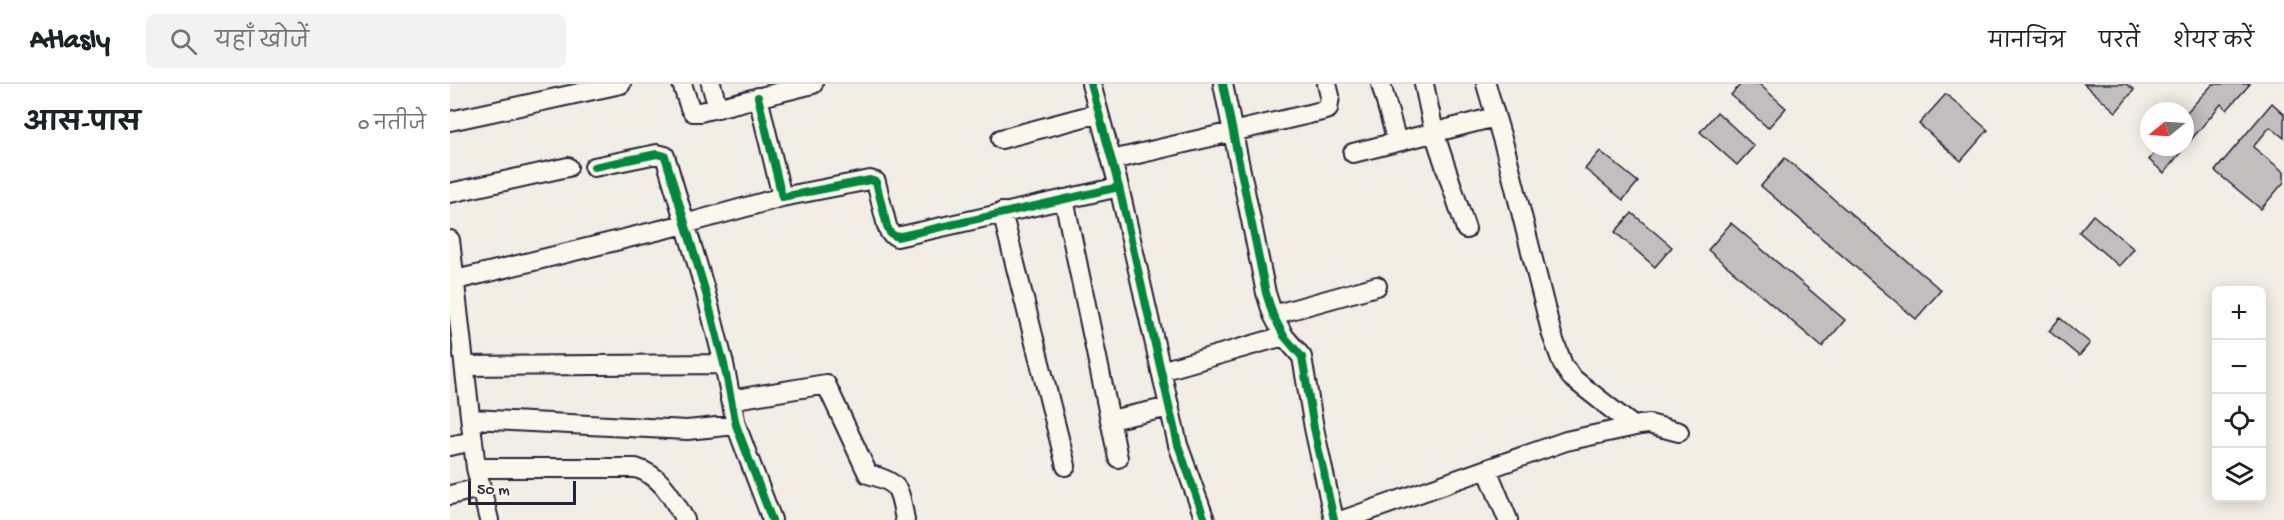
<!DOCTYPE html>
<html lang="hi">
<head>
<meta charset="utf-8">
<style>
  :root { --surface:#fff; --page:#f2f2f2; --text:#202124; --muted:#757577; --line:#e0e0e0 }
  body { margin:0; font-family:"Gochi Hand","Playpen Sans Deva",sans-serif; background:var(--page); color:var(--text) }
  .controls { position:absolute; right:18px; bottom:18px; display:grid; overflow:hidden; border-radius:9px; box-shadow:0 3px 15px #0003 }
  .controls button { width:54px; height:54px; display:grid; place-items:center; padding:0; border:0; border-bottom:2px solid var(--line); background:var(--surface); color:var(--text); font:30px sans-serif }
  .compass { position:absolute; left:1690px; top:18px; width:54px; height:54px; border-radius:50%; background:var(--surface); box-shadow:0 3px 15px #0003; rotate:252deg }
  .scale { position:absolute; left:18px; bottom:15px; width:108px; box-sizing:border-box; padding-left:6px; border:3px solid #22223b; border-top:0; font-size:16px; line-height:21px; white-space:nowrap; color:#22223b; -webkit-text-stroke:4px #fbf7ec; paint-order:stroke }
  .list { margin:0; padding:0; list-style:none }
  h2 { display:flex; justify-content:space-between; align-items:center; height:78px; margin:0; padding:0 24px; font-size:26px }
  h2 small { font-size:20px; font-weight:400; color:var(--muted) }
  .icon { flex:none; width:33px; height:33px; fill:none; stroke:currentColor; stroke-width:2; stroke-linecap:round; stroke-linejoin:round }
  .map { position:relative; flex:none; width:1834px; height:436px; overflow:hidden }
  header { display:flex; align-items:center; gap:36px; box-sizing:border-box; height:84px; padding:0 30px; background:var(--surface); border-bottom:2px solid var(--line) }
  header strong { font-size:28px }
  nav { display:flex; gap:33px; margin-inline-start:auto; font-size:21px }
  .search { width:420px; height:54px; background:var(--page); display:flex; align-items:center; gap:15px; box-sizing:border-box; padding:0 21px; border-radius:9px; color:var(--muted); font-size:22px }
  main { display:flex }
  aside { flex:1; background:var(--surface) }
  .map>svg:first-child { display:block }
  .building { fill:#c2bebe; stroke:#22223b; stroke-width:1.5 }
  .lines { fill:none; stroke-linecap:round; stroke-linejoin:round }
  .minor-casing { stroke:#22223b; stroke-width:22 }
  .minor { stroke:#fbf7ec; stroke-width:18 }
  .cycleway-casing { stroke:#fbf7ec; stroke-width:11 }
  .cycleway { stroke:#00873e; stroke-width:8 }
</style>
</head>
<body>
<header>
<strong>Atlasly</strong>
<div class="search"><svg class="icon" aria-label="search" viewBox="0 0 24 24"><circle cx="10" cy="10" r="6"/><path d="M15 15l6 6"/></svg>यहाँ खोजें</div>
<nav><a>मानचित्र</a><a>परतें</a><a>शेयर करें</a></nav>
</header>
<main>
<aside>
<h2>आस-पास<small>0 नतीजे</small></h2>
<ul class="list">
</ul>
</aside>
<div class="map">
<svg width="1834" height="436" viewBox="0 0 1834 436">
  <rect width="100%" height="100%" fill="#f2eee5"/>
  <filter id="ink" filterUnits="userSpaceOnUse"><feTurbulence type="fractalNoise" baseFrequency=".0167" numOctaves="2"/><feDisplacementMap in="SourceGraphic" scale="12" xChannelSelector="R" yChannelSelector="G"/><feConvolveMatrix kernelMatrix="1 2 1 2 8 2 1 2 1" color-interpolation-filters="sRGB"/></filter>
  <g filter="url(#ink)">
    <!-- building -->
    <path class="building" d="M1291,0H1309L1336,24L1318,44L1281,11Z
      M1634,0H1676L1684,6L1666,28Z
      M1763,0H1800L1777,26L1771,20L1735,63V30Z
      M1496,10L1538,46L1511,77L1469,40Z
      M1822,19L1834,30V54L1820,43L1803,63L1834,88V98L1811,125L1765,87Z
      M1267,28L1304,62L1287,81L1250,48Z
      M1709,63H1735L1714,89L1699,76Z
      M1150,67L1188,98L1173,116L1135,85Z
      M1335,74L1491,206L1466,235L1311,102Z
      M1182,129L1222,163L1205,183L1165,148Z
      M1643,131L1684,165L1669,182L1629,148Z
      M1281,139L1395,236L1372,263L1258,166Z
      M1610,234L1640,259L1629,272L1599,247Z"/>
    <g class="lines">
      <defs>
        <path id="minor" d="M232,0L240,24L243,28H250L363,0
          M261,0L268,24
          M641,0L669,103L728,361L755,436
          M773,0L816,209L823,231L834,252L852,273L864,344L884,436
          M931,0L947,58L1045,33
          M974,0L984,48L1016,145
          M1036,0L1056,68L1102,251L1113,281L1121,293L1183,342
          M308,13L332,113L420,96L426,98L437,142L440,149L447,153L669,103
          M0,37L171,0
          M551,55L649,29
          M903,69L947,58
          M662,76L872,27L878,25L880,12L877,0
          M144,83L207,70L215,72L255,206L274,280L286,341L322,436
          M0,109L118,83
          M614,115L668,374
          M552,128L616,382
          M0,156L26,384L39,436
          M6,196L235,140L332,113
          M823,231L927,202
          M16,282L274,280
          M711,287L834,252
          M280,316L376,300L418,390C451,399 449,404 455,436
          M21,335L237,346L286,341
          M660,336L720,323
          M0,362L23,357
          M26,384H186C212,392 222,413 235,436
          M1037,385L1058,436
          M0,411L30,404
          M893,436L1116,357L1190,341L1199,340L1229,348"/>
      </defs>
      <!-- minor casing -->
      <use href="#minor" class="minor-casing"/>
      <!-- minor -->
      <use href="#minor" class="minor"/>
      <defs>
        <path id="cycleway" d="M641,0L669,103L728,361L755,436
          M773,0L816,209L823,231L834,252L852,273L864,344L884,436
          M308,13L332,113L420,96L426,98L437,142L440,149L447,153L669,103
          M144,83L207,70L215,72L255,206L274,280L286,341L322,436"/>
      </defs>
      <!-- cycleway casing -->
      <use href="#cycleway" class="cycleway-casing"/>
      <!-- cycleway -->
      <use href="#cycleway" class="cycleway"/>
    </g>
  </g>
</svg>
<div class="controls">
<button>+</button>
<button>−</button>
<button><svg class="icon" aria-label="locate" viewBox="0 0 24 24"><circle cx="12" cy="12" r="6"/><path d="M12 2v4M12 18v4M2 12h4M18 12h4"/></svg></button>
<button><svg class="icon" aria-label="layers" viewBox="0 0 24 24"><path d="M12 4l9 5-9 5-9-5zM3 14l9 5 9-5"/></svg></button>
</div>
<svg class="compass" viewBox="-18 -18 36 36"><path d="M0-13l5 13h-10z" fill="#e53935"/><path d="M0 13l5-13h-10z" fill="#757577"/></svg>
<div class="scale">50 m</div>
</div>
</main>
</body>
</html>
